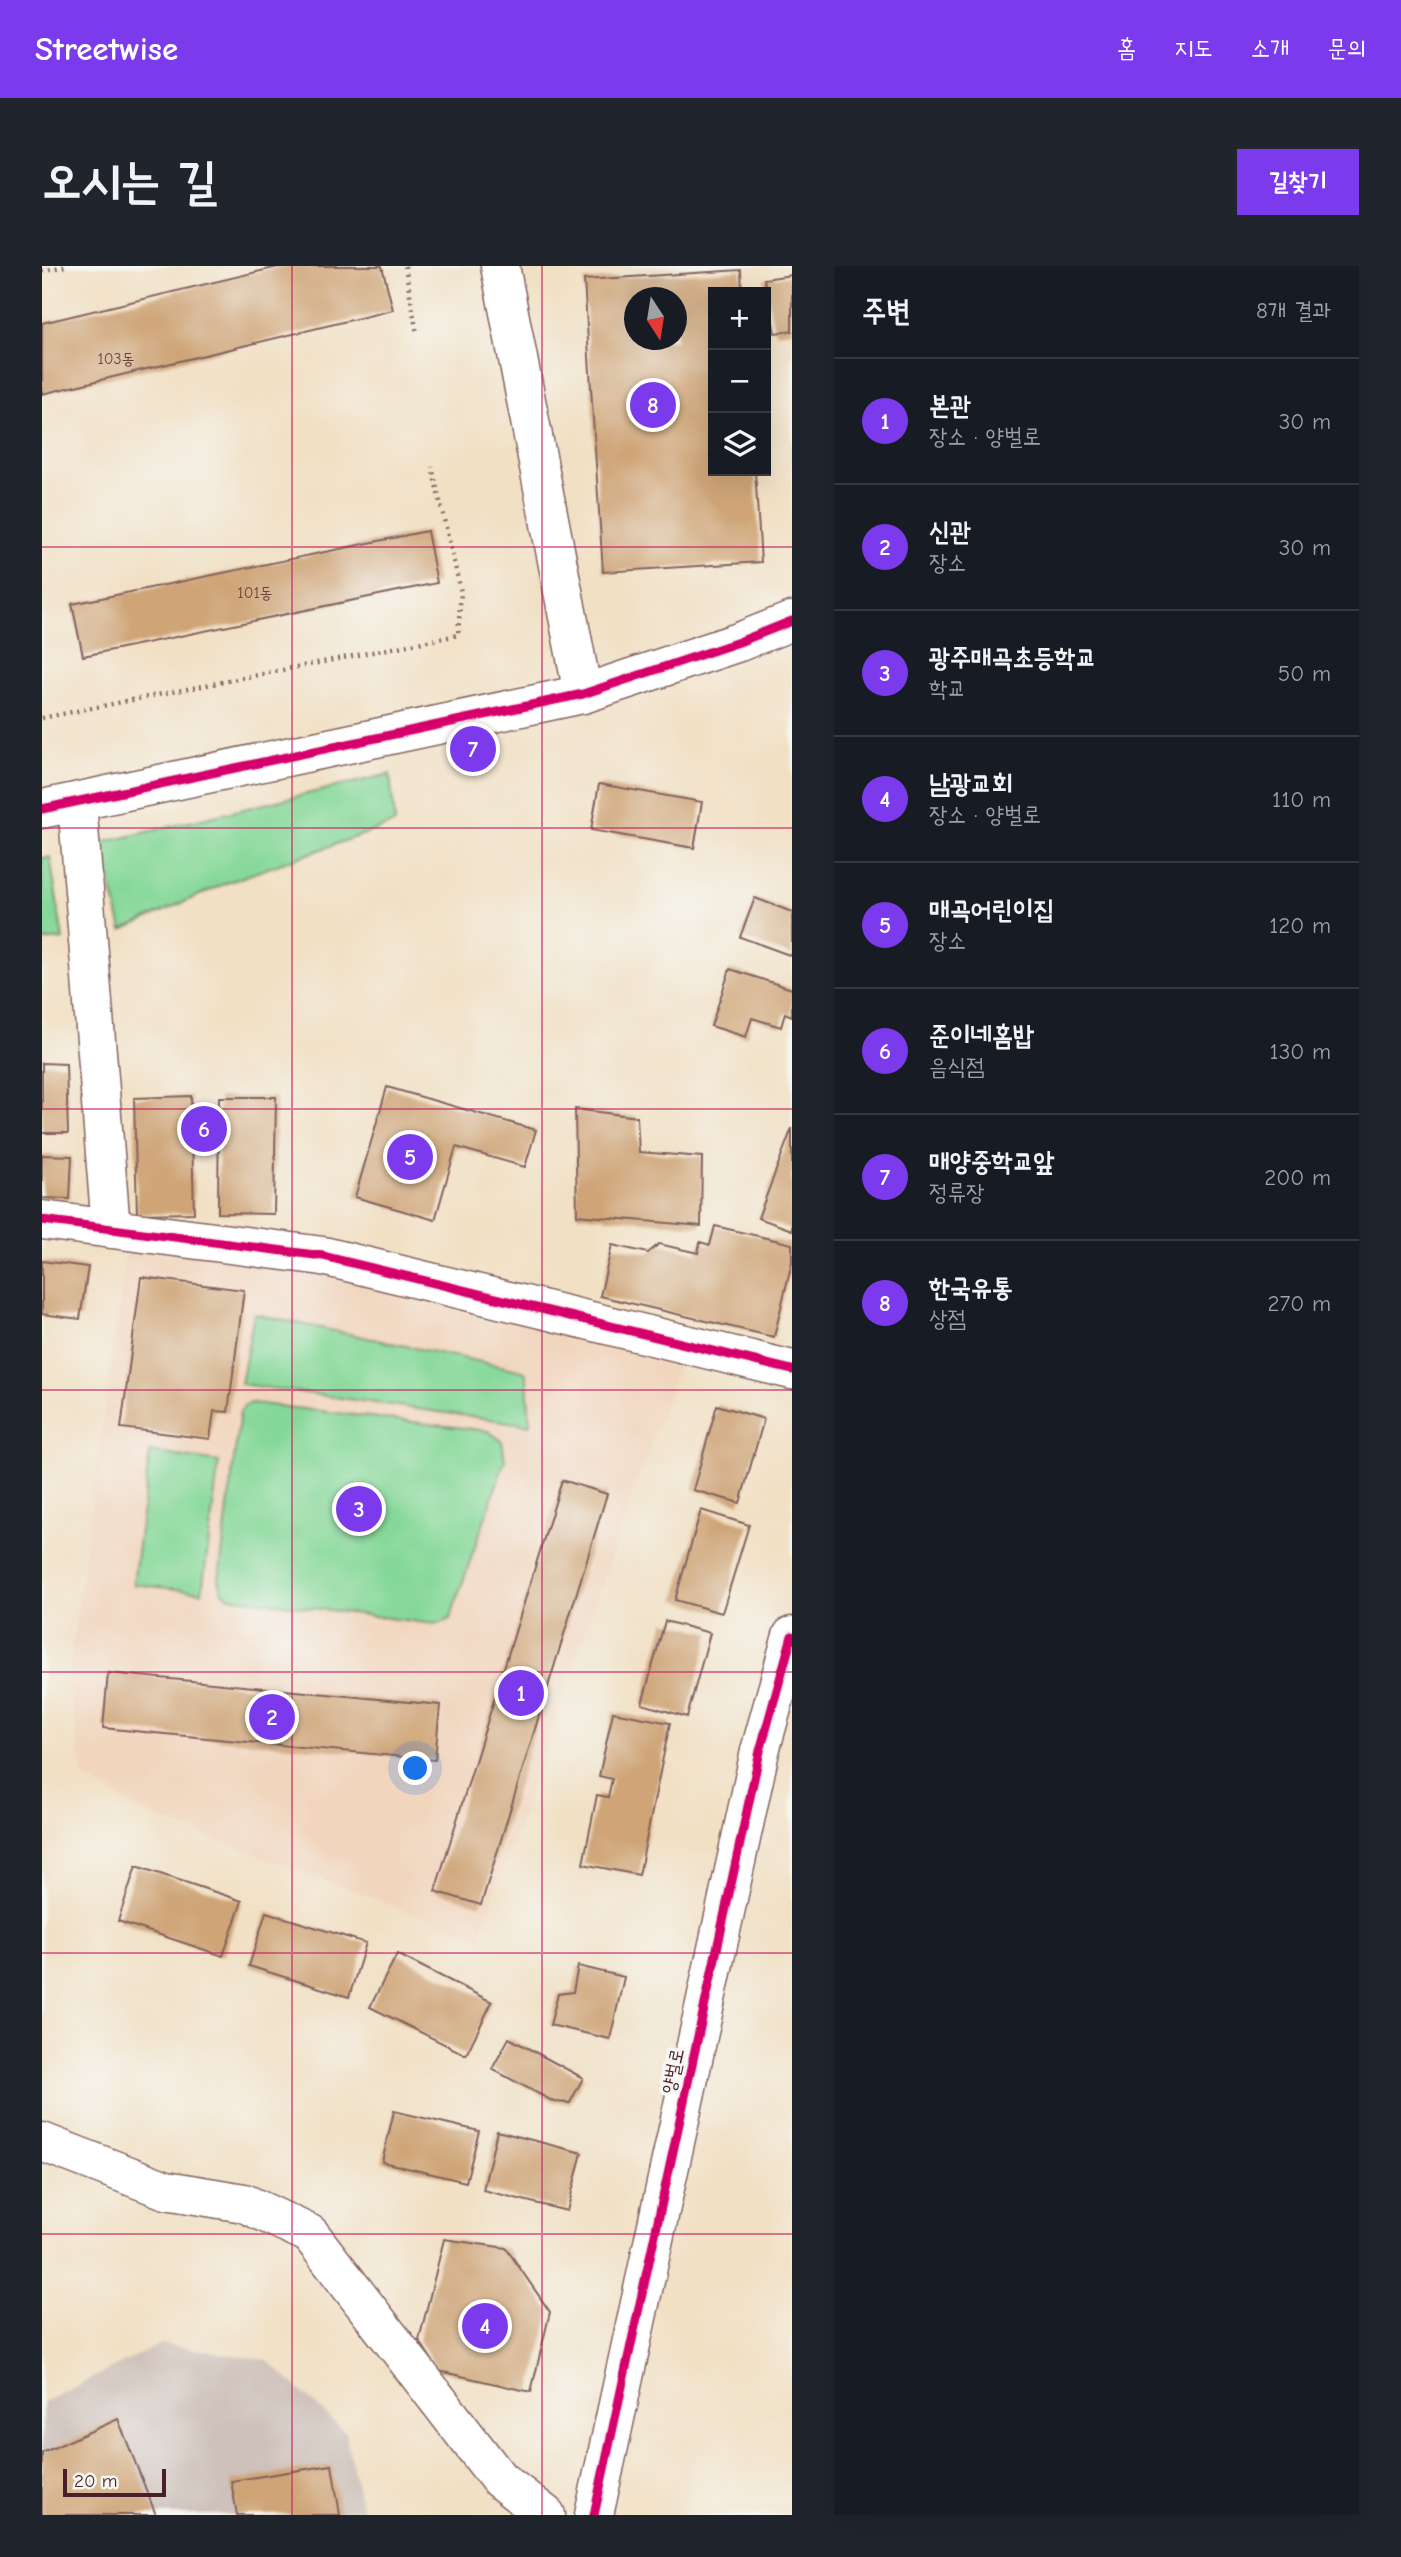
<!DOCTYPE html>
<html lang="ko">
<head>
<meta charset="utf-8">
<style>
  :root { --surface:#171b24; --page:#20242c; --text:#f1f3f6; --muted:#9ea1a6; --line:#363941; --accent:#7c3aed }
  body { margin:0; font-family:"Comic Neue","Poor Story",sans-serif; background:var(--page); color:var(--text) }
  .controls { position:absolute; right:21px; top:21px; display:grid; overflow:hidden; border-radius:0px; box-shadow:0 7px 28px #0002 }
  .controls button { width:63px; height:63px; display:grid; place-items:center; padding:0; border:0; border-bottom:2px solid var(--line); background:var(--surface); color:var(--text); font:35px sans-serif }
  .compass { position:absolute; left:582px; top:21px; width:63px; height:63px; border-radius:50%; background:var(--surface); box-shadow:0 7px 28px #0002; rotate:168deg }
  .scale { position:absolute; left:21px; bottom:18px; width:103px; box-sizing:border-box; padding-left:7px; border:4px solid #4a1f2b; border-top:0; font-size:19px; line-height:24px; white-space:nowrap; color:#4a1f2b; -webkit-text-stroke:5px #f6f6f2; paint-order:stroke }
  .you { position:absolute; left:374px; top:1503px; width:24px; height:24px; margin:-18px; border:5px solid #fff; border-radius:50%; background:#1a73e8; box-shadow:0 0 0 10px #1a73e833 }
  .badge { display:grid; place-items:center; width:46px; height:46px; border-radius:50%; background:var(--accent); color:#fff; font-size:23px; font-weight:700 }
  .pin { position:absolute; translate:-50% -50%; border:4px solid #fff; box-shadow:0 2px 7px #0006 }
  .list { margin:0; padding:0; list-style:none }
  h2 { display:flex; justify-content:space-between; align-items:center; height:91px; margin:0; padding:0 28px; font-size:30px }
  h2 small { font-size:23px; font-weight:400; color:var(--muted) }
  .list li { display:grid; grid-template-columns:46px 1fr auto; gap:21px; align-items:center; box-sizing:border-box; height:126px; padding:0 28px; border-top:2px solid var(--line) }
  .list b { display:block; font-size:26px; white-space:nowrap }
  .list p { margin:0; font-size:23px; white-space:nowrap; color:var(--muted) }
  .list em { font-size:23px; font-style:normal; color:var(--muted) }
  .icon { flex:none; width:38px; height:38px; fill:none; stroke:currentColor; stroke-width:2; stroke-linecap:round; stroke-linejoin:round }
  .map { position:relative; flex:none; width:750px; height:2249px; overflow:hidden; border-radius:0px }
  header { display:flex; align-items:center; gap:42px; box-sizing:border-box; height:98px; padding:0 35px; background:var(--accent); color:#fff }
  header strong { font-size:33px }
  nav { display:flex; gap:38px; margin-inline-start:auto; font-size:24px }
  .intro { display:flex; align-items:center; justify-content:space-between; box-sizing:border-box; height:168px; padding:0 42px }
  h1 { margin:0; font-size:49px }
  .button { padding:18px 32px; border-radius:0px; background:var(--accent); color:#fff; font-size:24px; font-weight:700 }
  main { display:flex; gap:42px; padding:0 42px }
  aside { flex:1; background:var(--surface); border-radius:0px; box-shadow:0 7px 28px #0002 }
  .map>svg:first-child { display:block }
  .built { fill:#f1d5bd }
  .industrial { fill:#cec1ba }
  .green { fill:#86d899; stroke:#687c62; stroke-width:2 }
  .building { fill:#cfa578; fill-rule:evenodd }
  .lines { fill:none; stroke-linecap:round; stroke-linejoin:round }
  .minor-casing { stroke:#846361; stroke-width:41 }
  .path { stroke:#846361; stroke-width:4.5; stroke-dasharray:2 5; stroke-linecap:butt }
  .minor { stroke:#fff; stroke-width:38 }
  .cycleway-casing { stroke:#f6f6f2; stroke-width:13 }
  .cycleway { stroke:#d6006c; stroke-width:9 }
  .grid { fill:none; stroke:#c2185b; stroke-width:2; stroke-opacity:0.55 }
  .labels { text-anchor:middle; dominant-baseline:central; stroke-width:7; stroke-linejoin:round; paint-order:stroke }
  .number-label { font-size:16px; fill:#6b403e }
  .street-label { font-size:19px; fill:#4a1f2b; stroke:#f6f6f2 }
</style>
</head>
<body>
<header>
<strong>Streetwise</strong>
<nav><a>홈</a><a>지도</a><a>소개</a><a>문의</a></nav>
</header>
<div class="intro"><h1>오시는 길</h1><a class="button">길찾기</a></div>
<main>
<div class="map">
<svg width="750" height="2249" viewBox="0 0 750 2249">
  <rect width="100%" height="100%" fill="#f6f6f2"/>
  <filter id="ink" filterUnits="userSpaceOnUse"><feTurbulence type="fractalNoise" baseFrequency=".0143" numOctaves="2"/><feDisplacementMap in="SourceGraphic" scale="14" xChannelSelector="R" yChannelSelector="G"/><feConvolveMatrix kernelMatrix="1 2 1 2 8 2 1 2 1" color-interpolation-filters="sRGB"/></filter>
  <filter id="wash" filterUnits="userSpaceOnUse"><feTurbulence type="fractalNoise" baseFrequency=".00686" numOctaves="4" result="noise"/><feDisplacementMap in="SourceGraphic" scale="28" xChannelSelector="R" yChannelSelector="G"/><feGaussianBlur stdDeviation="1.57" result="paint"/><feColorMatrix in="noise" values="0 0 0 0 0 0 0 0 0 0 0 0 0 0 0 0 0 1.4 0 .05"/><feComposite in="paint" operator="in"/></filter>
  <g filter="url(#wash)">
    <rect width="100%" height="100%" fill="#f1e0c4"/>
    <!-- built -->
    <path class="built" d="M84,986L281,990L644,1078L437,1672L98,1545L40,1510L26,1409Z"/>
    <!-- industrial -->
    <path class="industrial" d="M119,2078L225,2094L303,2166L321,2249H0V2137Z"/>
    <!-- green -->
    <path class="green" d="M348,508L353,557L184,617L80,664L59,577Z
      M8,591L21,673L0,675V592Z
      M212,1048L477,1104L483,1106L485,1113L488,1159L199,1118Z
      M210,1137L446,1165L460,1175L463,1194L408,1353L397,1358L384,1357L187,1331L180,1324L177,1314L198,1146L203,1139Z
      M108,1186L177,1196L160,1326L91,1318Z"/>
    <g id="blocks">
      <!-- building -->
      <path class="building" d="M240,0H340L351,44L0,128V57Z
        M699,4L700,26H671V205H713L719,296L561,306L542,14ZM592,32H634V74H592Z
        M750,9V65L733,67L722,13Z
        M385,265L395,317L41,390L30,338Z
        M557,518L660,536L652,582L549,564Z
        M713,632L750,646V690L698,671Z
        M688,703L750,723V750L743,747L739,761L710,752L704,771L669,760Z
        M0,797L24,798L26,867H0Z
        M345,821L494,864L483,901L414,881L393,954L313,931Z
        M149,830L152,947L95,948L92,832Z
        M177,831H234L232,948L176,947Z
        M533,843L595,851L597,886L660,891L659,960L535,949Z
        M750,862V964L716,952Z
        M0,889L30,890L28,933L0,932Z
        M673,960L750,978V996L732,1071L558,1030L570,979L606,987L617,978L656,987L658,976L668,979Z
        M0,995L46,1001L38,1053L0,1048Z
        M99,1011L202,1024L186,1146L172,1145L168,1173L79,1162Z
        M675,1139L722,1153L698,1237L651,1224Z
        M520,1214L565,1228L439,1639L393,1625Z
        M659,1244L707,1259L680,1347L633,1334Z
        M623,1355L668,1367L645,1451L600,1438Z
        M66,1407L398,1439L393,1494L61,1462Z
        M571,1446L628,1457L597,1609L541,1598L555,1529L566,1531L570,1513L557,1510Z
        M94,1600L200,1635L181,1690L76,1655Z
        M224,1646L324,1677L307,1731L207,1700Z
        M355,1688L450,1736L424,1789L328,1741Z
        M536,1700L582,1711L568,1773L508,1759L516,1728L531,1726Z
        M467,1772L541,1812L528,1837L512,1836L450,1803Z
        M352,1845L437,1865L424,1916L340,1896Z
        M455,1865L540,1887L525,1945L441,1924Z
        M402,1973L464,1982L508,2046L489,2126L397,2105L377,2074Z
        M76,2153L114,2249H0V2187Z
        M290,2199L298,2249H195L189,2215Z"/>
    </g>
  </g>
  <g filter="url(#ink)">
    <use href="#blocks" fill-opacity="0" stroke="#846361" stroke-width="2"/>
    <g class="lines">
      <defs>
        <path id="minor" d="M458,0L541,428
          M35,536L69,963
          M0,543L541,428L697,376L750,355
          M0,954L281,990L750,1104
          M0,1876L124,1924L202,1937L268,1968L457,2213L504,2249
          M552,2249L718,1485L750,1370"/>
      </defs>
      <!-- minor casing -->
      <use href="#minor" class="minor-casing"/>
      <!-- path -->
      <path class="path" d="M363,0L375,68
        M0,5L23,0
        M0,452L416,369L419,326L390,201"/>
      <!-- minor -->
      <use href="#minor" class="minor"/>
      <defs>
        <path id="cycleway" d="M0,543L541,428L697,376L750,355
          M0,954L281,990L750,1104
          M552,2249L718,1485L750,1370"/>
      </defs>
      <!-- cycleway casing -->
      <use href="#cycleway" class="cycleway-casing"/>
      <!-- cycleway -->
      <use href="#cycleway" class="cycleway"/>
    </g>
  </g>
  <!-- grid -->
  <path class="grid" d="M250,0V2249M500,0V2249M0,281H750M0,562H750M0,843H750M0,1124H750M0,1406H750M0,1687H750M0,1968H750"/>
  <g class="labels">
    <!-- number labels -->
    <g class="number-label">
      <text x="74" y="93">103동</text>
      <text x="213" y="327">101동</text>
    </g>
    <!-- street labels -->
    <g class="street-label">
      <text transform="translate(631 1805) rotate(-78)">양벌로</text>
    </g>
  </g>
</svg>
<div class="controls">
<button>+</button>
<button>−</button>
<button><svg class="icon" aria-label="layers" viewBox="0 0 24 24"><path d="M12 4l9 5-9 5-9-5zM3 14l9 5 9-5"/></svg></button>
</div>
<svg class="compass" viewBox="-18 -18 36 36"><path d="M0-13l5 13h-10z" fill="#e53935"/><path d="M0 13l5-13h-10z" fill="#9ea1a6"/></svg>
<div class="scale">20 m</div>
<div class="you"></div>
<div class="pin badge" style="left:479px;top:1427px">1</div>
<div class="pin badge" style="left:230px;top:1451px">2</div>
<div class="pin badge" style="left:317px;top:1243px">3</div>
<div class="pin badge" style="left:443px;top:2060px">4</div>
<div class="pin badge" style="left:368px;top:891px">5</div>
<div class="pin badge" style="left:162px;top:863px">6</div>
<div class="pin badge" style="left:431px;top:483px">7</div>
<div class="pin badge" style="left:611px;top:139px">8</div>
</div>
<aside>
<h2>주변<small>8개 결과</small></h2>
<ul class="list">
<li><span class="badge">1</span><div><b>본관</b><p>장소 · 양벌로</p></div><em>30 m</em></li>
<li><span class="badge">2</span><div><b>신관</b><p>장소</p></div><em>30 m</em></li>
<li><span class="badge">3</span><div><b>광주매곡초등학교</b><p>학교</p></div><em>50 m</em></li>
<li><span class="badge">4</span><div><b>남광교회</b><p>장소 · 양벌로</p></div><em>110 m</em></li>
<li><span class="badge">5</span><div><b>매곡어린이집</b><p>장소</p></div><em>120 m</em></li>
<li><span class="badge">6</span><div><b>준이네홈밥</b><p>음식점</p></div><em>130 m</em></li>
<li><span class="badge">7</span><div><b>매양중학교앞</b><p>정류장</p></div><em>200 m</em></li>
<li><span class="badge">8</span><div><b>한국유통</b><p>상점</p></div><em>270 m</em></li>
</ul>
</aside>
</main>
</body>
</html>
